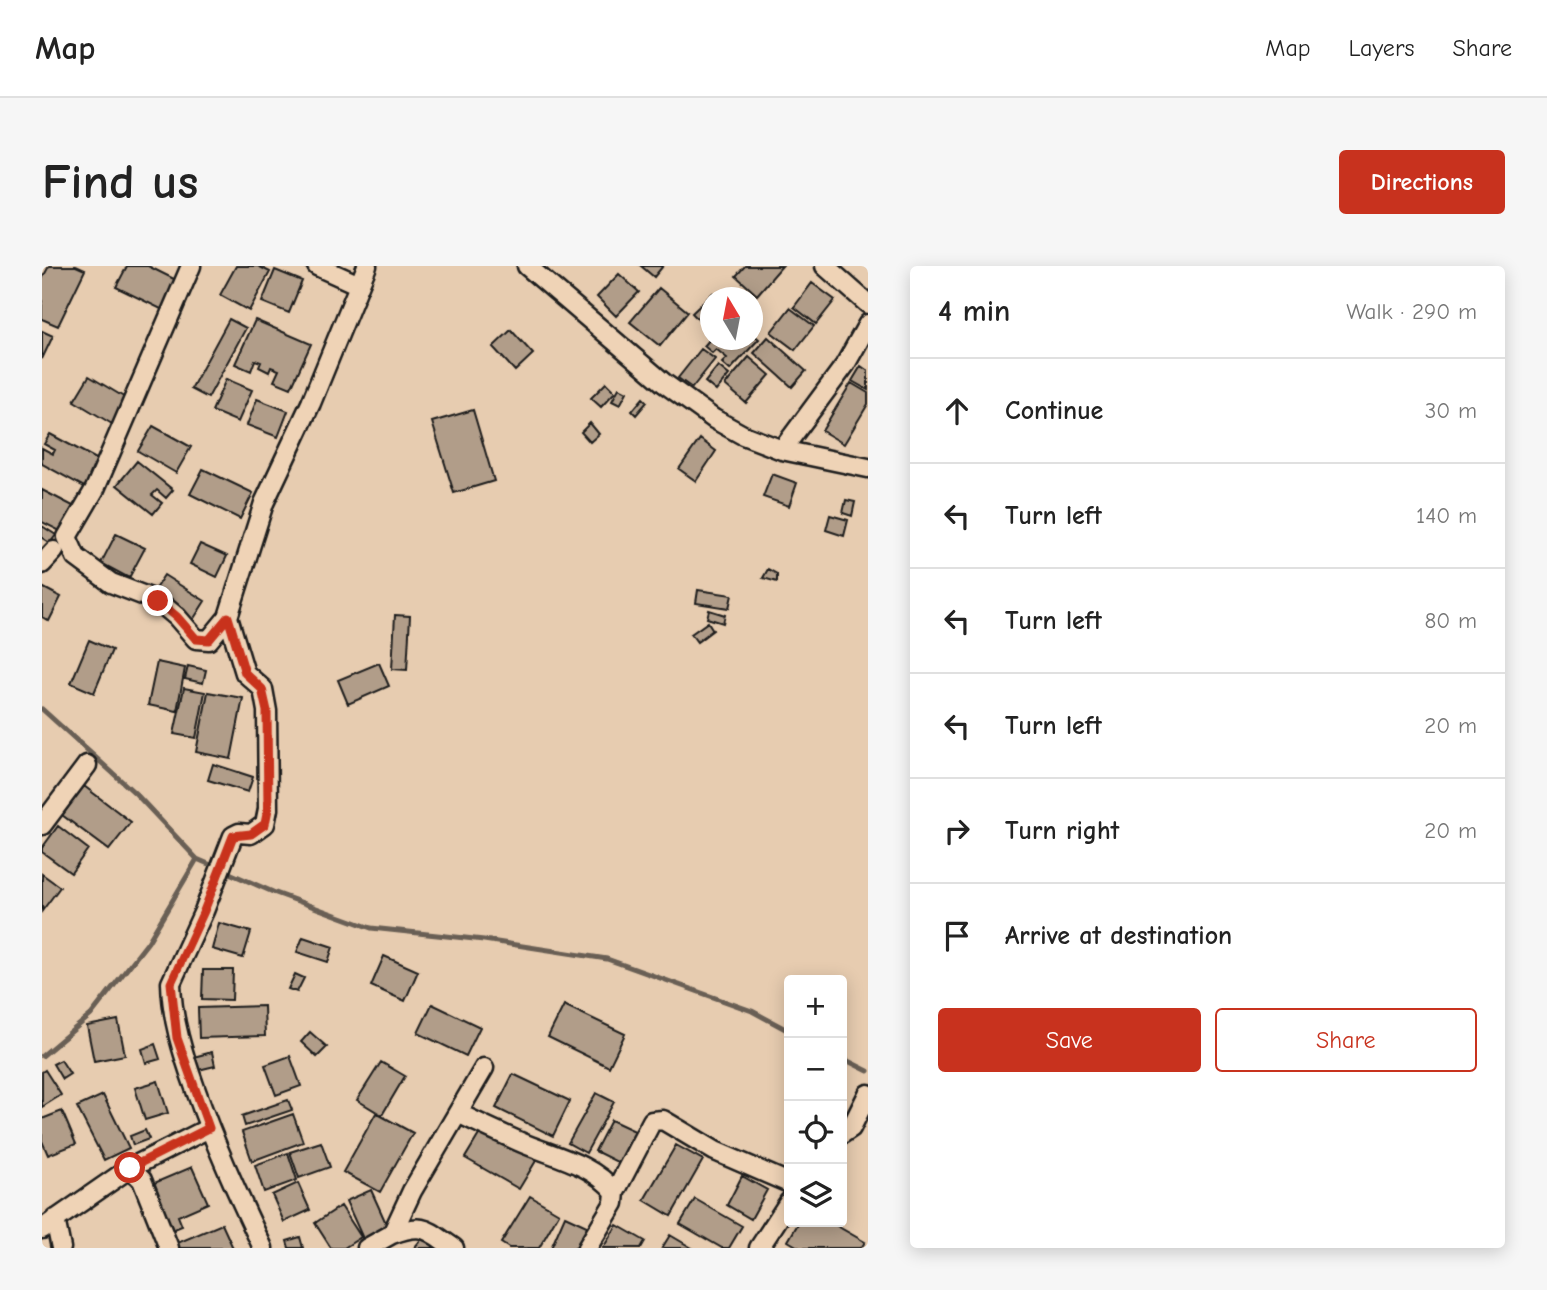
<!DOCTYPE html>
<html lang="en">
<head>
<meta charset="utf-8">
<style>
  :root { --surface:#fff; --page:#f6f6f6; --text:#222; --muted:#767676; --line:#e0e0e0; --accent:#c8321e }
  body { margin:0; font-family:"Comic Neue",sans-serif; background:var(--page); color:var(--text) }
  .controls { position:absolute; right:21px; bottom:21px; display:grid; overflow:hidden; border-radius:7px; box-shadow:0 4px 18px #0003 }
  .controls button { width:63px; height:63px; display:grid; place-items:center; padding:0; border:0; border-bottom:2px solid var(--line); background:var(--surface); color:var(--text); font:35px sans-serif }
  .compass { position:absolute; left:658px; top:21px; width:63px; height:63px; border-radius:50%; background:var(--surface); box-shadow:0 4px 18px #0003; rotate:350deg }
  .stop { position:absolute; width:21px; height:21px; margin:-16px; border:5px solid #c8321e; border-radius:50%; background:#fff }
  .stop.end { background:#c8321e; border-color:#fff; box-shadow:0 2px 7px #0008 }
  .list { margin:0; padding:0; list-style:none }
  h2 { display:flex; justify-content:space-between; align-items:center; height:91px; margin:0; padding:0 28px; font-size:30px }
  h2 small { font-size:23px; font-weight:400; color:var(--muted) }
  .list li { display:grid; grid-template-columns:46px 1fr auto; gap:21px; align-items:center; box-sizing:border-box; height:105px; padding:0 28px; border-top:2px solid var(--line) }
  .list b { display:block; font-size:26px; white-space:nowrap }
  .list em { font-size:23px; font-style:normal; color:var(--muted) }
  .actions { display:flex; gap:14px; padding:21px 28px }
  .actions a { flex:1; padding:16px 0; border:2px solid var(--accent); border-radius:7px; text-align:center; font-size:24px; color:var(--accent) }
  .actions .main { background:var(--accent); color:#fff }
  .icon { flex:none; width:38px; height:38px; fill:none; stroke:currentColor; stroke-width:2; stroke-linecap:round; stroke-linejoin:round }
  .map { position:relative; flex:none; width:826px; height:982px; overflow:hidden; border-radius:7px }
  header { display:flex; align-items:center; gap:42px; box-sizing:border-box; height:98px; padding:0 35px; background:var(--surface); border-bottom:2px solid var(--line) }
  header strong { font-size:33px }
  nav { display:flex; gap:38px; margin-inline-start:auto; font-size:24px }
  .intro { display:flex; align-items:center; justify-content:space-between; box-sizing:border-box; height:168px; padding:0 42px }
  h1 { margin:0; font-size:49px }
  .button { padding:18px 32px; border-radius:7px; background:var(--accent); color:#fff; font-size:24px; font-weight:700 }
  main { display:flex; gap:42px; padding:0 42px }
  aside { flex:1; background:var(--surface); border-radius:7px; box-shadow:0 4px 18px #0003 }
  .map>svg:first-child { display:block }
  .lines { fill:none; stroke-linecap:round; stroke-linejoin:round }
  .stream { stroke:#695f54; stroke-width:5 }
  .building { fill:#b19d89; stroke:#1c1c1c; stroke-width:2 }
  .minor-casing { stroke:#1c1c1c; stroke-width:23 }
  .minor { stroke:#efd3b6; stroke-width:18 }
  .route { stroke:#c8321e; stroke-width:9 }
</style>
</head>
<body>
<header>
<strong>Map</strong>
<nav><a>Map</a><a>Layers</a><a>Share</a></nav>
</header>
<div class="intro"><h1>Find us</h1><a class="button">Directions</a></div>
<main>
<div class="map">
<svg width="826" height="982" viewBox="0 0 826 982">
  <rect width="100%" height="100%" fill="#e7ccb0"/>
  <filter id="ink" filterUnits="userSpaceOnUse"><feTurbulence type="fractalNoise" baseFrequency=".0143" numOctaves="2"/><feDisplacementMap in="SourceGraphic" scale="14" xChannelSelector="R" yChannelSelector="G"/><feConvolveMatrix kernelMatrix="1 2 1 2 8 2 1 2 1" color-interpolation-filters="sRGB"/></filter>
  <g filter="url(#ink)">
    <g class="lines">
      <!-- stream -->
      <path class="stream" d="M0,443L94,528L155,593L231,626L329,662L442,674L565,693L710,745L747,765
        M0,790L49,749L106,676L155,593
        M800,792L826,805"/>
    </g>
    <!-- building -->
    <path class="building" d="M7,0H34L43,4L16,60L0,53V13Z
      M85,0H106L136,15L121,44L74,21Z
      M194,0H216L228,6L207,45L178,29Z
      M599,0H621L612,11Z
      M703,0H740L715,29L694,10Z
      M233,4L260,15L247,47L220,36Z
      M577,8L597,26L574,50L555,31Z
      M770,17L793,34L774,58L752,41Z
      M617,22L646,46L618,80L588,56Z
      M671,27L676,32H668V66L650,47Z
      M748,42L772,60L753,84L729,66Z
      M187,53L204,62L166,132L149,123Z
      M213,54L269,78L249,122L232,115L237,104L229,101L227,106L217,101L219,96L213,94L209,105L193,98Z
      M469,64L491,88L473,105L451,81Z
      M0,65L11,70L0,93Z
      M710,67L717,73L688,104L680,97L685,92L674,83L670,87L662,80L668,73L710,74Z
      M726,71L764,105L750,121L712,87Z
      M659,83L673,93L650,122L636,112Z
      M707,91L728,109L704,137L683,119Z
      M676,100L687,109L674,125L663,116Z
      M819,100L826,105V124L810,115Z
      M47,110L90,136L75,161L32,135Z
      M184,113L210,124L196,156L170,145Z
      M564,117L573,126L559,141L549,132Z
      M809,117L826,127V138L802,178L780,165Z
      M577,122L585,126L578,139L570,135Z
      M601,132L605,136L594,149L590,145Z
      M215,133L246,145L236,171L205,159Z
      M431,144L452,215L412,227L390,156Z
      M548,157L557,168L548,176L539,166Z
      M111,160L149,181L134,207L96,185Z
      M8,168L58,195L44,222L0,198V182L11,188L13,184L2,178Z
      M658,173L674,185L654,215L637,203Z
      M95,195L131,224L124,232L115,224L110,229L120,237L111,248L75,219Z
      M161,203L211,227L198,253L148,228Z
      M730,208L755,217L747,240L721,231Z
      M0,224L31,240L18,265L0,256Z
      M804,234L813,236L810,250L801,247Z
      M788,249L806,254L802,270L784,264Z
      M0,260L14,269L8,277L0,272Z
      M74,268L103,282L87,312L59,297Z
      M158,278L185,290L175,311L148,298Z
      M726,303L735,308V316L721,312Z
      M122,309L163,335L151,354L109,329Z
      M0,321L19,331L7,355L0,351Z
      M656,324L690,329L687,342L654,337Z
      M667,344L683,349L681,357L665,352Z
      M353,349L368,350L365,404L350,403Z
      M666,356L671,364L655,376L649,368Z
      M47,374L70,384L52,427L29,417Z
      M115,396L143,402L135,445L106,439Z
      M337,397L347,420L306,438L296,414Z
      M146,400L164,404L161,417L143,413Z
      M142,422L163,426L154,472L132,468Z
      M166,426L201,432L189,493L154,486Z
      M171,498L211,511L206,526L166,514Z
      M42,520L89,556L67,584L20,549Z
      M16,560L46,583L29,607L0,586V582Z
      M0,608L18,621L0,645Z
      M177,657L209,666L201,692L170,683Z
      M261,671L291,681L286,696L255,686Z
      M342,690L376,705L363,735L329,720Z
      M161,704H191L190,734L160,733Z
      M253,708L262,712L255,726L246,723Z
      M390,738L438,761L424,790L376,767Z
      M522,739L583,768L567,801L506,771Z
      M222,740L223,770L157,772L156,742Z
      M76,754L83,789L52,795L45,760Z
      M268,766L285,781L275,791L259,776Z
      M113,778L118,793L104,797L100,783Z
      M170,786L173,800L152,805L148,792Z
      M248,790L259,820L234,829L223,799Z
      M19,794L28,808L20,813L11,798Z
      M339,796L363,810L340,849L315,834Z
      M3,804L19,829L0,841V806Z
      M471,808L528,835L511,870L454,842Z
      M116,815L126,847L103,854L93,822Z
      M554,827L572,836L544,887L526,877Z
      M61,829L87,882L62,894L35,841Z
      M246,834L250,844L203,860L200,850Z
      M20,845L34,878L6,889L0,875V853Z
      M334,847L371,867L338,926L301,906Z
      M251,848L261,876L210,895L200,866Z
      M569,854L597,867L581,899L553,885Z
      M441,862L495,893L477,923L423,892Z
      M103,864L107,873L91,879L88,870Z
      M279,876L288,901L257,912L248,886Z
      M634,879L661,894L629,950L602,934Z
      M246,887L255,914L222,926L213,899Z
      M150,901L166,937L136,950L140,960L130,964L110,918Z
      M700,910L725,924L709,953L685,939Z
      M256,917L268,944L242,956L230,929Z
      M329,924L348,966L323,977L304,935Z
      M488,930L517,947L497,982H467L459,977Z
      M653,933L700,960L687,982H680L638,958Z
      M299,940L319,971L302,982H289L273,957Z
      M523,950L549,962L540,982H509Z
      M757,956H788L823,976L819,982H758L746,975Z
      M180,958L191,982H134L133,978Z
      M575,959L603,975L599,982H561Z
      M628,969L650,982H620Z
      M382,970L396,982H372Z
      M258,971L261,982H247L245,975Z"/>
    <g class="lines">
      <defs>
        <path id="minor" d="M149,0L53,223L25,271L34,291L69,317L116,335L135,351L154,373L167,374L186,351L222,237L269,137L325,0
          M275,0L317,19
          M485,0L622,117L672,153L701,169L740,184L826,202
          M783,0L826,38
          M740,184L803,99L826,58
          M0,298L12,285
          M186,351L203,407L221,423L225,445L226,543L223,558L209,568L197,567L191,570L162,645L129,717C130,754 141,788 153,822C172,877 196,929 221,982
          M0,559L45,499
          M416,847C436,857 456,866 476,875C509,890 549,896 573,926
          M800,868L809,862L826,828
          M88,902L100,914L127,982
          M13,953L19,982
          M0,963L88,902L167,862
          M350,968C383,956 385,964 412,982
          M325,982L350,968L370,925L442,802
          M545,982L572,937L573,926L610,855L621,854L673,885L747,917
          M717,982L747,936"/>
      </defs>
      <!-- minor casing -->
      <use href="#minor" class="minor-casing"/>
      <!-- minor -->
      <use href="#minor" class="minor"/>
    </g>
  </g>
  <g class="lines" filter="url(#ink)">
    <!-- route -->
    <path class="route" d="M88,902L167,862L135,772L129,717L162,645L191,570L209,568L223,558L226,543L225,445L220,423L203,407L186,351L167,374L154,373L135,351L116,335"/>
  </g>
</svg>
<div class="controls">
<button>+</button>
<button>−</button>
<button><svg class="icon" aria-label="locate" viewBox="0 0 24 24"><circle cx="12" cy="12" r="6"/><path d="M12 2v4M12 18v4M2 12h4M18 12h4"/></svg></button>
<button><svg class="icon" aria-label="layers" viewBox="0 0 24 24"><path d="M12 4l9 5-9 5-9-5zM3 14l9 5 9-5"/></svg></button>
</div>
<svg class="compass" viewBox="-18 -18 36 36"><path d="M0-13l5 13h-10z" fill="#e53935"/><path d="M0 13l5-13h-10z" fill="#767676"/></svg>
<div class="stop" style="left:88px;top:902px"></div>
<div class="stop end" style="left:116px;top:335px"></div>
</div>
<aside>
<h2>4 min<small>Walk · 290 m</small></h2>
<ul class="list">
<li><svg class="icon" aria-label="ahead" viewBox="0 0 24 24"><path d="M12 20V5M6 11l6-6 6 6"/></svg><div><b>Continue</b></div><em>30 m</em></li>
<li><svg class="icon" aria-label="left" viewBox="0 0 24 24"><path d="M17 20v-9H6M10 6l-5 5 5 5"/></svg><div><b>Turn left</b></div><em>140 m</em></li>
<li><svg class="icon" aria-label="left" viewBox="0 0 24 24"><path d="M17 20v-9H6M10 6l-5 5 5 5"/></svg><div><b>Turn left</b></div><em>80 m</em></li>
<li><svg class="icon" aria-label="left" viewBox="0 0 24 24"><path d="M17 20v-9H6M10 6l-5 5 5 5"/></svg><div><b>Turn left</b></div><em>20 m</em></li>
<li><svg class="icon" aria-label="right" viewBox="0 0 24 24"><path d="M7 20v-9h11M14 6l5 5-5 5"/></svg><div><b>Turn right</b></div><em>20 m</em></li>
<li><svg class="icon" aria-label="arrive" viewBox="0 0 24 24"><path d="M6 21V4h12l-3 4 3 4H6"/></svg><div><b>Arrive at destination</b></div></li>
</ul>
<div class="actions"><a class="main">Save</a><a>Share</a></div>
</aside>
</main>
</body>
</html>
